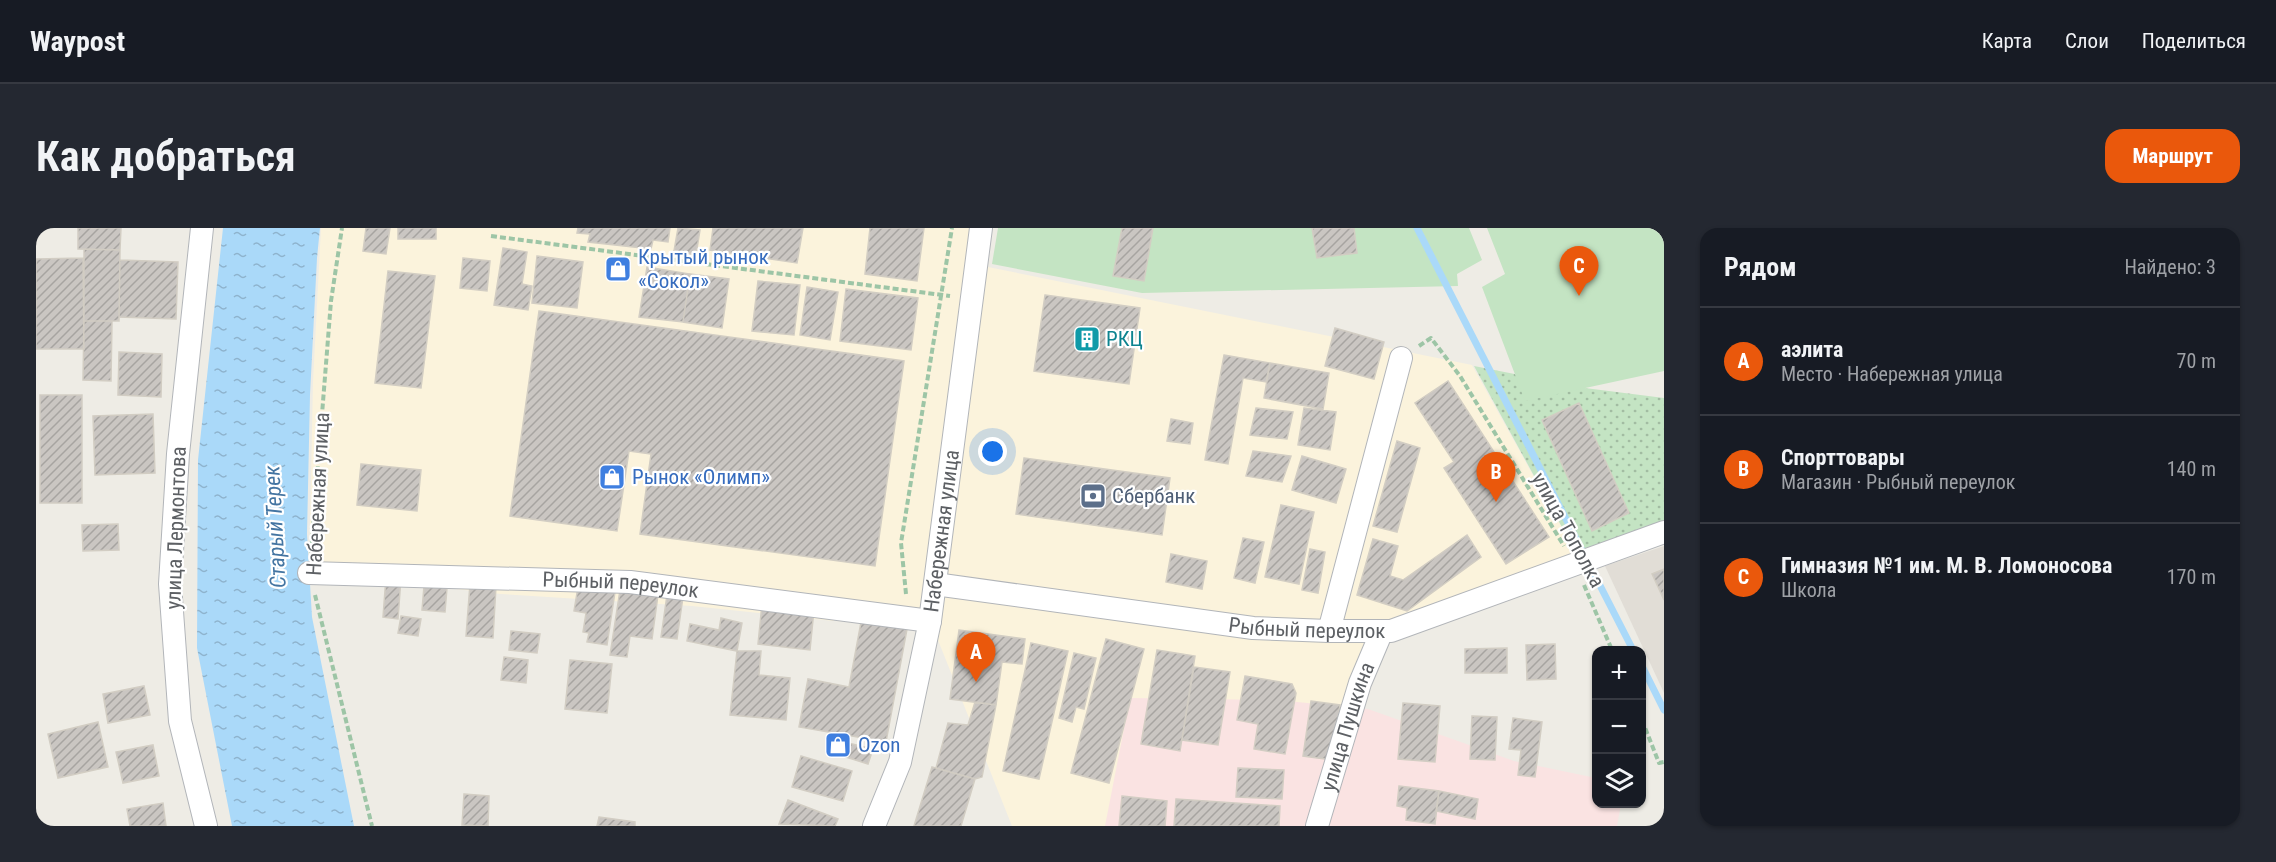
<!DOCTYPE html>
<html lang="ru">
<head>
<meta charset="utf-8">
<style>
  :root { --surface:#171b24; --page:#242831; --text:#f1f3f6; --muted:#9ea1a6; --line:#363941; --accent:#ea580c }
  body { margin:0; font-family:"Roboto Condensed",sans-serif; background:var(--page); color:var(--text) }
  .controls { position:absolute; right:18px; bottom:18px; display:grid; overflow:hidden; border-radius:12px; box-shadow:0 2px 4px #0004 }
  .controls button { width:54px; height:54px; display:grid; place-items:center; padding:0; border:0; border-bottom:2px solid var(--line); background:var(--surface); color:var(--text); font:30px sans-serif }
  .you { position:absolute; left:957px; top:224px; width:21px; height:21px; margin:-15px; border:4px solid #fff; border-radius:50%; background:#1a73e8; box-shadow:0 0 0 9px #1a73e833 }
  .badge { display:grid; place-items:center; width:39px; height:39px; border-radius:50%; background:var(--accent); color:#fff; font-size:20px; font-weight:700 }
  .pin { position:absolute; translate:-50% -50px; filter:drop-shadow(0 2px 3px #0008) }
  .pin::after { content:''; position:absolute; top:32px; width:21px; height:18px; background:inherit; clip-path:polygon(0 0,100% 0,50% 100%) }
  .list { margin:0; padding:0; list-style:none }
  h2 { display:flex; justify-content:space-between; align-items:center; height:78px; margin:0; padding:0 24px; font-size:26px }
  h2 small { font-size:20px; font-weight:400; color:var(--muted) }
  .list li { display:grid; grid-template-columns:39px 1fr auto; gap:18px; align-items:center; box-sizing:border-box; height:108px; padding:0 24px; border-top:2px solid var(--line) }
  .list b { display:block; font-size:22px; white-space:nowrap }
  .list p { margin:0; font-size:20px; white-space:nowrap; color:var(--muted) }
  .list em { font-size:20px; font-style:normal; color:var(--muted) }
  .icon { flex:none; width:33px; height:33px; fill:none; stroke:currentColor; stroke-width:2; stroke-linecap:round; stroke-linejoin:round }
  .map { position:relative; flex:none; width:1628px; height:598px; overflow:hidden; border-radius:18px }
  header { display:flex; align-items:center; gap:36px; box-sizing:border-box; height:84px; padding:0 30px; background:var(--surface); border-bottom:2px solid var(--line) }
  header strong { font-size:28px }
  nav { display:flex; gap:33px; margin-inline-start:auto; font-size:21px }
  .intro { display:flex; align-items:center; justify-content:space-between; box-sizing:border-box; height:144px; padding:0 36px }
  h1 { margin:0; font-size:42px }
  .button { padding:15px 27px; border-radius:18px; background:var(--accent); color:#fff; font-size:21px; font-weight:700 }
  main { display:flex; gap:36px; padding:0 36px }
  aside { flex:1; background:var(--surface); border-radius:18px; box-shadow:0 2px 4px #0004 }
  .map>svg:first-child { display:block }
  .commercial { fill:#fbf3dc }
  .education { fill:#e1ddd6 }
  .medical { fill:#fae3e2 }
  .grass { fill:url(#grass-dots) }
  .garden { fill:#c4e4c3 }
  .water { fill:url(#water-ripples) }
  .lines { fill:none; stroke-linecap:round; stroke-linejoin:round }
  .stream { stroke:#aad9f9; stroke-width:7 }
  .building { fill:url(#building-hatch); stroke:#d2cdc3; stroke-width:1.5 }
  .minor-casing { stroke:#b2b5b9; stroke-width:24 }
  .path { stroke:#9dc5a6; stroke-width:4; stroke-dasharray:6 3; stroke-linecap:butt }
  .minor { stroke:#fff; stroke-width:22 }
  .labels { text-anchor:middle; dominant-baseline:central; stroke-width:4.5; stroke-linejoin:round; paint-order:stroke }
  .shop-label { font-size:21px; fill:#366cbe; stroke:#fff; text-anchor:start }
  .culture-label { font-size:21px; fill:#0d838f; stroke:#fff; text-anchor:start }
  .street-label { font-size:21px; fill:#5d6064; stroke:#fff }
  .service-label { font-size:21px; fill:#4e5e75; stroke:#fff; text-anchor:start }
  .water-label { font-size:22px; font-style:italic; fill:#4475a2; stroke:#fff }
</style>
</head>
<body>
<header>
<strong>Waypost</strong>
<nav><a>Карта</a><a>Слои</a><a>Поделиться</a></nav>
</header>
<div class="intro"><h1>Как добраться</h1><a class="button">Маршрут</a></div>
<main>
<div class="map">
<svg width="1628" height="598" viewBox="0 0 1628 598">
  <defs>
    <pattern id="grass-dots" width="8" height="8" patternUnits="userSpaceOnUse" patternTransform="scale(1.5)"><rect width="8" height="8" fill="#c4e4c3"/><path d="M2 2h.1M6 6h.1" fill="none" stroke="#a2bca2" stroke-width="1.8" stroke-linecap="round"/></pattern>
    <pattern id="water-ripples" width="26" height="14" patternUnits="userSpaceOnUse" patternTransform="scale(1.5)"><rect width="26" height="14" fill="#aad9f9"/><path d="M2 4q2-2 4 0t4 0M15 11q2-2 4 0t4 0" fill="none" stroke="#8eb3cd"/></pattern>
    <pattern id="building-hatch" width="6" height="6" patternUnits="userSpaceOnUse" patternTransform="scale(1.5)"><rect width="6" height="6" fill="#cac6c2"/><path d="M-1 1l2-2M0 6l6-6M5 7l2-2" fill="none" stroke="#a7a4a1"/></pattern>
  </defs>
  <rect width="100%" height="100%" fill="#eeece5"/>
  <!-- commercial -->
  <path class="commercial" d="M285,0H945L942,37L1436,137L1545,334L1355,403L1281,598H976L894,392L799,387L798,393L656,378L465,366L273,345L277,154Z"/>
  <!-- education -->
  <path class="education" d="M1628,318V465L1569,338Z"/>
  <!-- medical -->
  <path class="medical" d="M1094,470L1241,472L1332,481L1478,533L1560,550V576H1585L1581,598H1069Z"/>
  <!-- grass -->
  <path class="grass" d="M1438,138L1549,160L1628,170V305L1545,334Z"/>
  <!-- garden -->
  <path class="garden" d="M962,0H1433L1446,32L1421,46L1422,58L1106,65L956,36Z
    M1451,0H1628V143L1489,173L1446,59L1469,46Z"/>
  <!-- water -->
  <path class="water" d="M187,0H284L281,30L274,167L271,306L276,389L318,598H196L161,420L162,232Z"/>
  <g class="lines">
    <!-- stream -->
    <path class="stream" d="M1381,0L1597,422
      M1606,438L1628,482"/>
  </g>
  <!-- building -->
  <path class="building" d="M42,0H85L84,22L42,21Z
    M330,0H354L350,26L327,23Z
    M362,0H400V11H362Z
    M542,0H634L632,14L617,12L615,21L552,14L554,6L541,5Z
    M642,0L664,2L660,27L638,23Z
    M677,0H767L761,35L674,22Z
    M834,0H888L881,53L829,46Z
    M1086,0H1117L1108,53L1077,48Z
    M1276,0H1318L1321,25L1281,30Z
    M467,20L491,24L486,56L496,58L492,82L458,77Z
    M48,21L84,22L83,93H48Z
    M501,28L547,34L541,80L496,75Z
    M47,30L48,121H0V31Z
    M427,30L454,33L451,63L424,60Z
    M84,32L142,34L140,91L83,89Z
    M611,39L654,46L647,94L603,89Z
    M352,43L399,48L385,160L339,155Z
    M654,46L693,51L686,100L647,94Z
    M722,53L764,57L758,107L716,103Z
    M771,59L802,64L794,112L764,107Z
    M810,61L882,70L875,122L804,113Z
    M1009,67L1104,80L1093,156L998,143Z
    M503,83L868,133L839,338L604,306L615,226L593,223L581,303L474,288Z
    M48,93H76L75,153L47,152Z
    M1299,100L1348,114L1338,151L1289,138Z
    M83,124L126,126L125,169L82,167Z
    M1188,127L1234,135L1230,154L1207,150L1192,236L1169,232Z
    M1234,135L1293,145L1287,181L1228,170Z
    M1412,153L1513,309L1470,336L1408,240L1418,234L1379,175Z
    M4,167H46V275H4Z
    M1543,175L1593,285L1556,303L1506,192Z
    M1220,180L1257,184L1251,211L1214,207Z
    M1268,180L1300,184L1294,222L1262,217Z
    M117,186L119,245L59,247L57,188Z
    M1135,191L1157,195L1154,216L1131,213Z
    M1361,213L1384,220L1361,304L1337,298Z
    M1217,223L1255,228L1246,254L1210,248Z
    M1266,228L1310,241L1300,275L1256,262Z
    M988,230L1134,250L1126,307L980,286Z
    M325,236L385,242L381,283L321,277Z
    M1245,277L1278,284L1263,356L1229,349Z
    M82,296L83,322L47,323L46,297Z
    M1431,307L1445,329L1371,383L1321,367L1337,311L1362,318L1354,348L1367,352Z
    M1207,310L1228,314L1219,355L1198,350Z
    M1274,321L1289,324L1282,365L1266,362Z
    M1135,326L1171,333L1166,361L1130,354Z
    M1628,341V372L1616,346Z
    M389,346L412,348L409,384L386,382Z
    M350,349L365,350L362,391L347,389Z
    M434,356L460,358L457,410L430,408Z
    M542,359L579,364L571,417L551,414L553,405L547,404L550,385L538,383Z
    M584,362L622,367L616,411L594,408L591,429L574,427Z
    M631,367L647,369L641,411L625,409Z
    M726,376L778,382L774,422L722,416Z
    M365,388L385,391L382,408L362,405Z
    M685,390L706,395L701,423L651,413L654,396L683,402Z
    M825,394L871,401L850,514L763,499L772,451L813,459Z
    M923,402L989,411L986,436L966,434L960,477L914,471Z
    M475,403L504,406L501,425L473,422Z
    M1070,411L1108,421L1073,555L1035,545Z
    M995,415L1032,423L1003,551L967,543Z
    M1519,416L1520,451L1491,452L1490,417Z
    M1471,420V445H1429V421Z
    M1121,422L1159,428L1144,523L1105,516Z
    M701,423H725L723,447L754,450L750,492L694,487Z
    M1038,425L1060,430L1048,481L1040,479L1036,494L1023,490Z
    M468,429L492,432L490,455L465,452Z
    M534,432L576,436L571,485L529,481Z
    M1158,439L1194,444L1182,517L1146,512Z
    M1209,448L1256,456L1260,465L1249,526L1218,521L1222,496L1201,492Z
    M108,458L114,487L72,495L67,466Z
    M1275,473L1304,477L1296,532L1267,528Z
    M939,474L960,477L946,549L939,551L900,540L912,495L932,497Z
    M1367,475L1404,478L1399,534L1362,531Z
    M1436,488L1461,489L1459,532L1434,531Z
    M1477,490L1506,494L1499,549L1482,547L1485,522L1473,521Z
    M62,494L72,539L22,550L12,506Z
    M800,512L837,521L832,536L797,525Z
    M117,517L123,548L87,555L80,524Z
    M765,528L816,543L807,573L756,559Z
    M896,539L939,551L925,598H878Z
    M1202,540L1248,542L1246,571L1200,569Z
    M1363,558L1403,563L1399,596L1370,592L1371,580L1361,578Z
    M1403,563L1442,571L1439,591L1400,583Z
    M428,566L453,568L452,598L426,597Z
    M1086,568L1131,573L1129,598H1083Z
    M1140,571L1244,578L1243,598H1138Z
    M752,572L802,591L799,598L743,596Z
    M127,575L130,598H94L91,581Z
    M563,589L599,594V598H561Z"/>
  <g class="lines">
    <defs>
      <g id="minor">
        <path d="M166,0L142,226L134,356L144,493L170,598"/>
        <path id="s1" d="M273,345L594,354L894,393"/>
        <path id="s2" d="M899,356L1217,400L1293,403H1355L1628,304"/>
        <path d="M1293,403L1365,130"/>
        <path id="s3" d="M838,598L864,534L894,393L945,0"/>
        <path id="s4" d="M1281,598L1324,455L1346,403"/>
      </g>
    </defs>
    <!-- minor casing -->
    <use href="#minor" class="minor-casing"/>
    <!-- path -->
    <path class="path" d="M455,8L914,68
      M1383,118L1395,110L1424,148L1528,318
      M275,325L295,73L306,0
      M1548,357L1576,422
      M870,366L865,315L916,0
      M279,367L336,598
      M1606,492L1623,535L1628,534"/>
    <!-- minor -->
    <use href="#minor" class="minor"/>
  </g>
  <!-- icons -->
  <defs>
    <symbol id="shop-square" viewBox="-11 -11 22 22"><rect x="-9" y="-9" width="18" height="18" rx="4" fill="#3f7fe0" stroke="#fff"/><path d="M-5-2.5h2.3a2.7 3.5 0 0 1 5.4 0H5L5.5 6h-11ZM-1.5-2.5h3a1.5 2.3 0 0 0-3 0Z" fill="#fff"/></symbol>
    <symbol id="building-square" viewBox="-11 -11 22 22"><rect x="-9" y="-9" width="18" height="18" rx="4" fill="#0f9aa8" stroke="#fff"/><path d="M-4-6H4V6H1V3H-1V6H-4ZM-2.5-4.3h1.7v1.8h-1.7ZM.8-4.3h1.7v1.8H.8ZM-2.5-1h1.7V.8h-1.7ZM.8-1h1.7V.8H.8Z" fill="#fff"/></symbol>
    <symbol id="bank-square" viewBox="-11 -11 22 22"><rect x="-9" y="-9" width="18" height="18" rx="4" fill="#5c6f8a" stroke="#fff"/><path d="M-6-4H6V4H-6ZM0-2.3a2.3 2.3 0 1 0 0 4.6a2.3 2.3 0 1 0 0-4.6Z" fill="#fff"/></symbol>
  </defs>
  <g fill-rule="evenodd">
    <use href="#shop-square" x="567" y="26" width="30" height="30"/>
    <use href="#building-square" x="1036" y="96" width="30" height="30"/>
    <use href="#shop-square" x="561" y="234" width="30" height="30"/>
    <use href="#bank-square" x="1042" y="253" width="30" height="30"/>
    <use href="#shop-square" x="787" y="502" width="30" height="30"/>
  </g>
  <g class="labels">
    <!-- shop labels -->
    <g class="shop-label">
      <text x="602" y="29">Крытый рынок<tspan x="602" dy="24">«Сокол»</tspan></text>
      <text x="596" y="249">Рынок «Олимп»</text>
      <text x="822" y="517">Ozon</text>
    </g>
    <!-- culture labels -->
    <g class="culture-label">
      <text x="1070" y="111">РКЦ</text>
    </g>
    <!-- street labels -->
    <g class="street-label">
      <text transform="translate(282 266) rotate(-87)">Набережная улица</text>
      <text transform="translate(140 300) rotate(-88)">улица Лермонтова</text>
      <text stroke="none"><textPath href="#s3" startOffset="304">Набережная улица</textPath></text>
      <text transform="translate(1532 302) rotate(61)">улица Тополка</text>
      <text stroke="none"><textPath href="#s1" startOffset="312">Рыбный переулок</textPath></text>
      <text stroke="none"><textPath href="#s2" startOffset="375">Рыбный переулок</textPath></text>
      <text stroke="none"><textPath href="#s4" startOffset="104">улица Пушкина</textPath></text>
    </g>
    <!-- service labels -->
    <g class="service-label">
      <text x="1076" y="268">Сбербанк</text>
    </g>
    <!-- water labels -->
    <g class="water-label">
      <text transform="translate(239 299) rotate(-93)">Старый Терек</text>
    </g>
  </g>
</svg>
<div class="controls">
<button>+</button>
<button>−</button>
<button><svg class="icon" aria-label="layers" viewBox="0 0 24 24"><path d="M12 4l9 5-9 5-9-5zM3 14l9 5 9-5"/></svg></button>
</div>
<div class="you"></div>
<div class="pin badge" style="left:940px;top:454px">A</div>
<div class="pin badge" style="left:1460px;top:274px">B</div>
<div class="pin badge" style="left:1543px;top:68px">C</div>
</div>
<aside>
<h2>Рядом<small>Найдено: 3</small></h2>
<ul class="list">
<li><span class="badge">A</span><div><b>аэлита</b><p>Место · Набережная улица</p></div><em>70 m</em></li>
<li><span class="badge">B</span><div><b>Спорттовары</b><p>Магазин · Рыбный переулок</p></div><em>140 m</em></li>
<li><span class="badge">C</span><div><b>Гимназия №1 им. М. В. Ломоносова</b><p>Школа</p></div><em>170 m</em></li>
</ul>
</aside>
</main>
</body>
</html>
